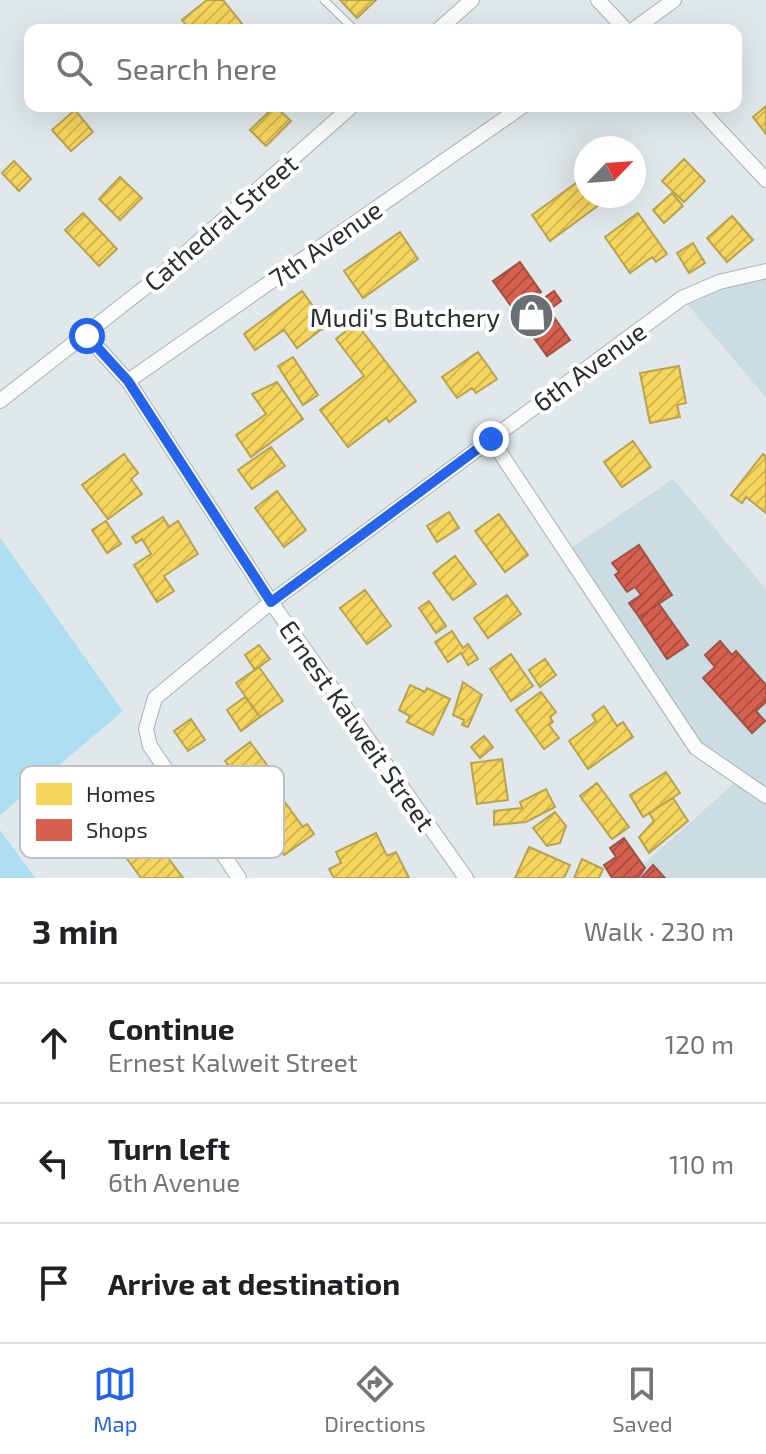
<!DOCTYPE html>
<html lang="en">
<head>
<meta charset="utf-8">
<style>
  :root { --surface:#fff; --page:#f6f6f6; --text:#202124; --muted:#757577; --line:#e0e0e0; --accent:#2563eb }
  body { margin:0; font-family:"Exo 2",sans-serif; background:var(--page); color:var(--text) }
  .compass { position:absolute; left:574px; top:136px; width:72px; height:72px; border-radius:50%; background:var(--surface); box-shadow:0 8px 32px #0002; rotate:65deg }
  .stop { position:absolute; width:24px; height:24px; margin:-18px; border:6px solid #2563eb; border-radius:50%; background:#fff }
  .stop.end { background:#2563eb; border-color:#fff; box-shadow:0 2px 8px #0008 }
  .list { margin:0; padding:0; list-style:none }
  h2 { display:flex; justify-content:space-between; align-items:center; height:104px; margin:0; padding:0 32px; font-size:34px }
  h2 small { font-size:26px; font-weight:400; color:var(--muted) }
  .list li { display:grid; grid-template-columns:52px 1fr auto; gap:24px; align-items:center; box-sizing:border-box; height:120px; padding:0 32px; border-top:2px solid var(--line) }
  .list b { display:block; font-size:30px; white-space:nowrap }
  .list p { margin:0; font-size:26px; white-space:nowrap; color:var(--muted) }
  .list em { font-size:26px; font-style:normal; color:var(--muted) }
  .icon { flex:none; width:44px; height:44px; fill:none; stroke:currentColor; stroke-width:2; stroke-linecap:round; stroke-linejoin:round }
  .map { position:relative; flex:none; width:766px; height:878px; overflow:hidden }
  .search { position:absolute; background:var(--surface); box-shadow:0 8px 32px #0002; left:24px; right:24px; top:24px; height:88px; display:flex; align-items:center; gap:20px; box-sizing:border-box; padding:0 28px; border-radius:16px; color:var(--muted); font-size:30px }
  .sheet { height:464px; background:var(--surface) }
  nav { display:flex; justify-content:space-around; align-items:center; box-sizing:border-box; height:112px; border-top:2px solid var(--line); background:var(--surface); font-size:22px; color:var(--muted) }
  nav a { display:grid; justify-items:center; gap:4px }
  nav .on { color:var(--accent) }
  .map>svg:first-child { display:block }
  .built { fill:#ccdce3 }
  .green { fill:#aedef1 }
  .homes { fill:url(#homes-hatch); stroke:#b8a34f; stroke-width:2 }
  .shops { fill:url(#shops-hatch); stroke:#a25145; stroke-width:2 }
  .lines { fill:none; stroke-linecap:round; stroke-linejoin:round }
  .service-casing { stroke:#abb1b3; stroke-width:9 }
  .minor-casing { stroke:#abb1b3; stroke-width:16 }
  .service { stroke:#fafcfc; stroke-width:7 }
  .minor { stroke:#fafcfc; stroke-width:14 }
  .route { stroke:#2563eb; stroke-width:10 }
  .labels { text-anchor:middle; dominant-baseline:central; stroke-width:8; stroke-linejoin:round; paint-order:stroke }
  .street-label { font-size:26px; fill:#292f31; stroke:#fff }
  .poi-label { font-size:26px; fill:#292f31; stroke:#fff; text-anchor:end }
  .key { fill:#fff; stroke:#bfc1c1; stroke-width:2 }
  .key-label { font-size:22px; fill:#292f31 }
</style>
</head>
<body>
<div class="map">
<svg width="766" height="878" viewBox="0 0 766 878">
  <defs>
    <pattern id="homes-hatch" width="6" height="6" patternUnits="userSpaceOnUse" patternTransform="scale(2)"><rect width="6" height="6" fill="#f6d55c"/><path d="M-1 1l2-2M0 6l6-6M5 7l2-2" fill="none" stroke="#d3b750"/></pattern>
    <pattern id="shops-hatch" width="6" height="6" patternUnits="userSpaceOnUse" patternTransform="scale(2)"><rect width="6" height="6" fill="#d6604d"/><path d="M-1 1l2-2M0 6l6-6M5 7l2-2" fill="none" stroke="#ae5041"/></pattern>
  </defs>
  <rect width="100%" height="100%" fill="#e0e8eb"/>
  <!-- built -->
  <path class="built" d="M766,271V398L682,298Z
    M673,479L766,589V878H628L739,779L710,761L565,552Z"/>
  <!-- green -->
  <path class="green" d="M0,538L123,711L0,815Z
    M0,830L35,878H0Z"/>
  <!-- homes -->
  <path class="homes" d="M207,0H223L244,26L239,30H190L182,20Z
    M340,0H376L357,18Z
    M275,106L291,121L266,146L250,130Z
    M766,106V134L753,117Z
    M75,110L93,132L71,151L52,130Z
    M684,159L705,181L684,202L662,181Z
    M14,161L31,179L19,191L2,173Z
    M586,176V196H611L550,241L532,215Z
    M120,177L142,198L120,220L99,199Z
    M672,193L683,206L664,223L653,210Z
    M83,213L117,249L99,266L65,230Z
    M638,213L667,254L656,262L652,257L630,273L605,237Z
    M732,216L753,240L727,262L707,238Z
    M400,232L418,259L363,298L344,271Z
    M693,243L705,263L689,273L677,253Z
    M302,291L327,325L297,348L284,330L255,350L244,334Z
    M356,323L416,401L389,422L386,418L348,447L320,410L364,376L336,339Z
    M478,352L497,379L476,393L472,388L457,398L442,377Z
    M293,357L318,395L303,405L278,366Z
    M679,366L686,403L677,405L680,417L650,423L640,373Z
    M277,382L303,419L251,457L236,435L266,414L252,394Z
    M633,441L651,467L622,487L604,462Z
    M271,447L285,466L252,489L238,470Z
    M124,454L138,473L131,479L142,494L108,519L82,485Z
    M763,454L766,457V513L746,497L742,503L731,495Z
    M277,491L306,530L284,547L255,508Z
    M449,512L459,528L437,542L427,526Z
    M499,514L528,555L505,572L475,531Z
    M163,517L169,527L178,521L198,554L164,576L174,591L157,602L134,565L151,554L142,539L136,543L132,537Z
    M106,521L121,544L107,553L92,530Z
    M455,556L476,584L453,600L433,573Z
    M365,590L391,626L367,644L340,608Z
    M507,595L521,614L488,638L474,618Z
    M429,601L446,626L436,633L419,608Z
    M452,631L463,648L468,644L478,659L468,665L461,653L448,662L435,642Z
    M259,645L270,659L255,670L245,655Z
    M511,654L533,686L511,701L490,669Z
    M545,659L556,675L540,687L529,670Z
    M259,667L283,701L260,717L236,683Z
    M463,682L482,695L468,727L462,725L464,720L453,715Z
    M410,685L425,692L427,688L450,699L433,735L407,722L410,716L399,710Z
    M541,692L556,712L550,717L553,722L549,725L559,738L544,749L516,710Z
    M245,697L260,717L241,731L227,710Z
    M604,706L617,726L623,722L633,737L588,769L569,741L596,721L592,715Z
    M191,719L205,740L188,751L174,731Z
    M484,736L493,747L480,758L471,747Z
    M250,742L281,784L251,806L236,786L241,782L225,761Z
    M502,759L508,800L477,804L471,763Z
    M666,772L680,793L643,817L630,795Z
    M597,783L629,827L612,839L580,796Z
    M546,789L555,807L526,822L494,825V811L522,808L520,802Z
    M673,798L688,821L649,853L639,837L654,821L649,813Z
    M284,801L303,827L307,824L314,834L284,855L259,818Z
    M555,812L566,826L560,843L547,846L533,828Z
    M376,833L387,856L396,852L409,878H334L329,869L341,863L336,852Z
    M152,836L183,878H141L125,856Z
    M529,847L570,865L564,878H515Z
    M582,859L603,869L599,878H574Z"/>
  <!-- shops -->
  <path class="shops" d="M520,262L541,292L532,299L536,304L554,291L561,301L549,310L570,340L547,356L493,281Z
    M639,545L672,595L639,617L629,603L641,595L635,587L627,592L615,575L619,572L612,563Z
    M659,604L688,645L667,659L639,617Z
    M720,641L732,655L736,651L766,685V702L756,711L765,721L752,733L703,678L715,667L705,655Z
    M624,838L645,868L638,878H612L604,865L616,857L610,848Z
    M653,865L665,878H641Z"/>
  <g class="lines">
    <defs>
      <path id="service" d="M324,0L355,30"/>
      <path id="minor" d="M598,0L626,30
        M438,30L472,0
        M633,30L674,0
        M697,106L766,180
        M87,336L128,381L271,602L466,878
        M128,381L523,106
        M0,401L161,275L352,106
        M491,439L696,748L766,796
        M239,878L150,746L146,729L155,698L271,602L682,298L719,282L766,271"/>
    </defs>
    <!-- service casing -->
    <use href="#service" class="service-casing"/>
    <!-- minor casing -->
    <use href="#minor" class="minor-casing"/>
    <!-- service -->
    <use href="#service" class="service"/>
    <!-- minor -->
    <use href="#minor" class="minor"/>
  </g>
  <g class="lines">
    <!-- route -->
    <path class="route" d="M87,336L128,381L271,602L491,439"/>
  </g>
  <!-- icons -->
  <defs>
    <symbol id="shop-disc" viewBox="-11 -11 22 22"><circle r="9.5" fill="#697072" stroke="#fff"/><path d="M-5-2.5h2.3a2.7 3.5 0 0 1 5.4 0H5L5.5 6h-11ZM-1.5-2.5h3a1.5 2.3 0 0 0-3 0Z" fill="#fff"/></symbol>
  </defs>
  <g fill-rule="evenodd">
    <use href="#shop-disc" x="506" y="290" width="51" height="51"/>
  </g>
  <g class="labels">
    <!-- street labels -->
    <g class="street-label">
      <text transform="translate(220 222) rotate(-41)">Cathedral Street</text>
      <text transform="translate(325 243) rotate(-35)">7th Avenue</text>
      <text transform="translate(589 366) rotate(-36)">6th Avenue</text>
      <text transform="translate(358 725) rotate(55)">Ernest Kalweit Street</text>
    </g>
    <!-- poi labels -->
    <g class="poi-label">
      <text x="500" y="316">Mudi's Butchery</text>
    </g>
  </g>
  <!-- legend -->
  <rect x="20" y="766" width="264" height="92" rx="12" class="key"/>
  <rect x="36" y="783" width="36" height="22" fill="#f6d55c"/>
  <rect x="36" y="819" width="36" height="22" fill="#d6604d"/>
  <g class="key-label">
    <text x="86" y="802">Homes</text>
    <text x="86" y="838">Shops</text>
  </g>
</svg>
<svg class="compass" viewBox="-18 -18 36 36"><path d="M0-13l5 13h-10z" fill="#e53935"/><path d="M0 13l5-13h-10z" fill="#757577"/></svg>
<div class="stop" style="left:87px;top:336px"></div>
<div class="stop end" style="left:491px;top:439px"></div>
<div class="search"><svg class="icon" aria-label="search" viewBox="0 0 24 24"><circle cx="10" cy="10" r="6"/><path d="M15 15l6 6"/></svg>Search here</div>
</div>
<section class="sheet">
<h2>3 min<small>Walk · 230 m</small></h2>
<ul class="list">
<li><svg class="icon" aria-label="ahead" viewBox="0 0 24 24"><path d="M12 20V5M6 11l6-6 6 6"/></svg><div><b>Continue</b><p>Ernest Kalweit Street</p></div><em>120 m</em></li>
<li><svg class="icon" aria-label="left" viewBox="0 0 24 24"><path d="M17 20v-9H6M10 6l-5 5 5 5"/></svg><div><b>Turn left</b><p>6th Avenue</p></div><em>110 m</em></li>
<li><svg class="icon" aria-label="arrive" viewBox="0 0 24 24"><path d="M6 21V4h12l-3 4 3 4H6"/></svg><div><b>Arrive at destination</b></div></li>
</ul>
</section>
<nav>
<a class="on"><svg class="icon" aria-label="map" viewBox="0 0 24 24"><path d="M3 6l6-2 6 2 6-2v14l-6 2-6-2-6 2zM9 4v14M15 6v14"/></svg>Map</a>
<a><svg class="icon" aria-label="directions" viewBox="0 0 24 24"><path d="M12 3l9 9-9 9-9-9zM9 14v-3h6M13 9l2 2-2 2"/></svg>Directions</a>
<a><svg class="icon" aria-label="saved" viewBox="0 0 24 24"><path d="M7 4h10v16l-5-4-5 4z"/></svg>Saved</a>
</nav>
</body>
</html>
